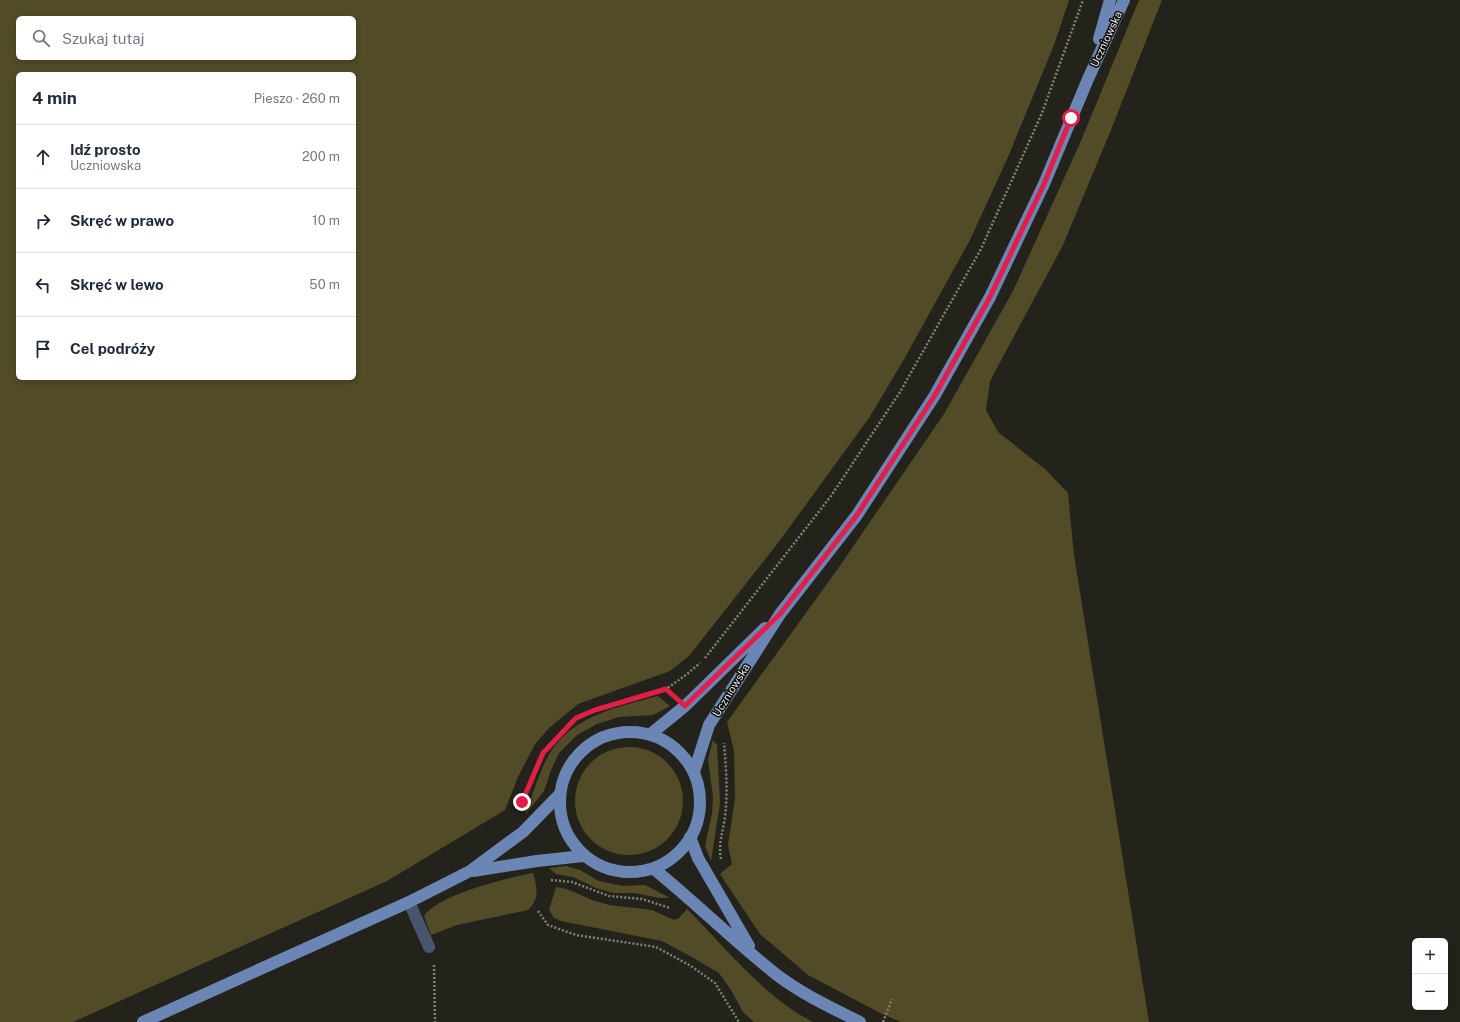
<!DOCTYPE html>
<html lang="pl">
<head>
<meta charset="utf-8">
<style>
  :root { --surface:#fff; --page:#f6f6f7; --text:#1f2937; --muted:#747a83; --line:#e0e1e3 }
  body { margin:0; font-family:"Public Sans",sans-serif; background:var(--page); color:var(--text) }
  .controls { position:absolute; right:12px; bottom:12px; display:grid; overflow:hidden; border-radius:6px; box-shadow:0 2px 6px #0003 }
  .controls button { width:36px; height:36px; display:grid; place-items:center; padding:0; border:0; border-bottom:1px solid var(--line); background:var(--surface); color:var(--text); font:20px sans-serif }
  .stop { position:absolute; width:12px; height:12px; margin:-9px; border:3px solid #e11d48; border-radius:50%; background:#fff }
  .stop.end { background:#e11d48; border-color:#fff; box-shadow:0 1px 4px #0008 }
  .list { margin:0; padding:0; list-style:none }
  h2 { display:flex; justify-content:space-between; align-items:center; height:52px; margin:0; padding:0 16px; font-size:17px }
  h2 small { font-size:13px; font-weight:400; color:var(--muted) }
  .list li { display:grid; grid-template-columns:26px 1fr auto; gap:12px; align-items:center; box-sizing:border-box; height:64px; padding:0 16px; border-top:1px solid var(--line) }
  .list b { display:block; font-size:15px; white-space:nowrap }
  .list p { margin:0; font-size:13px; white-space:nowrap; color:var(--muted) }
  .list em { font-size:13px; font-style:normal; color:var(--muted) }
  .icon { flex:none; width:22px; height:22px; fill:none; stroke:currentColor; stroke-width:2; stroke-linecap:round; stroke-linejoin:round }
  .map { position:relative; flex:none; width:1460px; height:1022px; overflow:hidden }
  .search { position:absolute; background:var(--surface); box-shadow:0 2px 6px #0003; left:16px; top:16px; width:340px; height:44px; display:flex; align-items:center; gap:10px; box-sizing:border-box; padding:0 14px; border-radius:6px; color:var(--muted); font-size:15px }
  .panel { position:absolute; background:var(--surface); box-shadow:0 2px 6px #0003; left:16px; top:72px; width:340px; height:308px; border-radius:6px }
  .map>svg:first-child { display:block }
  .green { fill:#514c27; fill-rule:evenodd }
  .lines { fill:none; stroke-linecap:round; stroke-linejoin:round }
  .path { stroke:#818079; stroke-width:2.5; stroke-dasharray:2 2; stroke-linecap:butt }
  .minor { stroke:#48556c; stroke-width:12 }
  .major { stroke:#6b86b5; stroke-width:12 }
  .route { stroke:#e11d48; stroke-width:5 }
  .labels { text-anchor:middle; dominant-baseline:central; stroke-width:3; stroke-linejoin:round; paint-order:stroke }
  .street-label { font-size:11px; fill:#eae9e3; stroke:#0d0d09 }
</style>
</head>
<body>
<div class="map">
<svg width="1460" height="1022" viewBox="0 0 1460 1022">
  <rect width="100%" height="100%" fill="#24231b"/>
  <!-- green -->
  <path class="green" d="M0,0H1069L1054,45L1008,157L970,240L903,361L869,418L778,543L689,656L670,671L578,704L549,728L535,744L518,777L505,810L387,881L73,1022H0ZM18,18H354V58H18ZM18,74H354V378H18Z
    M1139,0H1162L1111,130L1063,245L990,381L986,410L998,432L1046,470L1068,493L1074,555L1149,1022H901L882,1014L808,975L760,934L720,874L732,864L728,845L735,798L734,751L727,722L837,570L944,414L1013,291L1080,143Z
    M658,696L670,706L653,715L619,717L597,724L577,735L559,753L551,770L544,791L525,815C533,795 539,771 550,753C574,715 618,707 658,696Z
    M713,740L717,745L720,803L711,861L705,846L712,813L713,797L708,759Z
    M575 801a54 54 0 1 1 108 0a54 54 0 1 1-108 0Z
    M566,866L580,870L599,881L623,886L645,885L670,898H660L634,893H613L596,888L573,877L556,874L549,868Z
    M533,873C537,887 540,899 528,910L457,925L431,935L424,916C438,895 507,878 533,873Z
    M556,887L567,889L592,900L609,905L652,910L674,920L679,918L687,909C725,947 765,998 813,1022H754L743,1012L731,990L719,973L690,956L662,941L561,921L554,918L549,910Z"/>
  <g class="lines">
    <!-- path -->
    <path class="path" d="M705,658L831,496L900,392L981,249L1042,113L1083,0
      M666,689L672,694
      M520,807L543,753L575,718L595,710L666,689L686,675L700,663
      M721,859C718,844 723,832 725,817C728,792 726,767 724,743
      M551,880L572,882L609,896L642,899L670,908
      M538,911L548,925L576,935L656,947L691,966L715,983L739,1022
      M434,965L435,1022
      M883,1022L892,999"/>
    <!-- minor -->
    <path class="minor" d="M409,902L429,947"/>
    <!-- major -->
    <path class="major" d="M1099,39L1110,0
      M560 802a70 70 0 1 1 140 0a70 70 0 1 1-140 0Z
      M652,733L685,706L765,628
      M694,772L709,725L780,614L857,515L935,395L990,297L1044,184L1088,79L1124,0
      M690,837L698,858L749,946
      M654,869C696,903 735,942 777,975C802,994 832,1008 860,1022
      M473,871L537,861L583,856
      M143,1022L409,902L470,871L523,832L559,795"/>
  </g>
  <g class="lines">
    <!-- route -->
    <path class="route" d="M522,802L543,753L576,718L595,710L666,689L685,706L780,614L857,515L935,395L990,297L1044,184L1071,118"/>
  </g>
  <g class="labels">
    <!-- street labels -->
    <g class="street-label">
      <text transform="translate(1106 39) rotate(-65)">Uczniowska</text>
      <text transform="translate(731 690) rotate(-58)">Uczniowska</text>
    </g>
  </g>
</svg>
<div class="controls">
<button>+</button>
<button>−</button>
</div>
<div class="stop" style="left:1071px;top:118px"></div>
<div class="stop end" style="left:522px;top:802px"></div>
<div class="search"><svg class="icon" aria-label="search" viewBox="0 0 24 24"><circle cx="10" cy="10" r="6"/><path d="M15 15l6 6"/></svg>Szukaj tutaj</div>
<section class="panel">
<h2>4 min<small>Pieszo · 260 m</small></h2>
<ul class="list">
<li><svg class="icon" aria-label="ahead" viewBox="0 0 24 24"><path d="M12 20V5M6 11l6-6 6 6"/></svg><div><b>Idź prosto</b><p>Uczniowska</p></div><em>200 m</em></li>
<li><svg class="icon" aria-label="right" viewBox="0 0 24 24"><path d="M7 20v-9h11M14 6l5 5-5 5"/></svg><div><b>Skręć w prawo</b></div><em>10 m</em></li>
<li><svg class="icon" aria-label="left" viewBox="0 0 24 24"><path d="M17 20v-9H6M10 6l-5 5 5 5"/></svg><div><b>Skręć w lewo</b></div><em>50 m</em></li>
<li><svg class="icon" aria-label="arrive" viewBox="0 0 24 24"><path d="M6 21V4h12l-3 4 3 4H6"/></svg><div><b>Cel podróży</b></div></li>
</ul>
</section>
</div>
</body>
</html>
